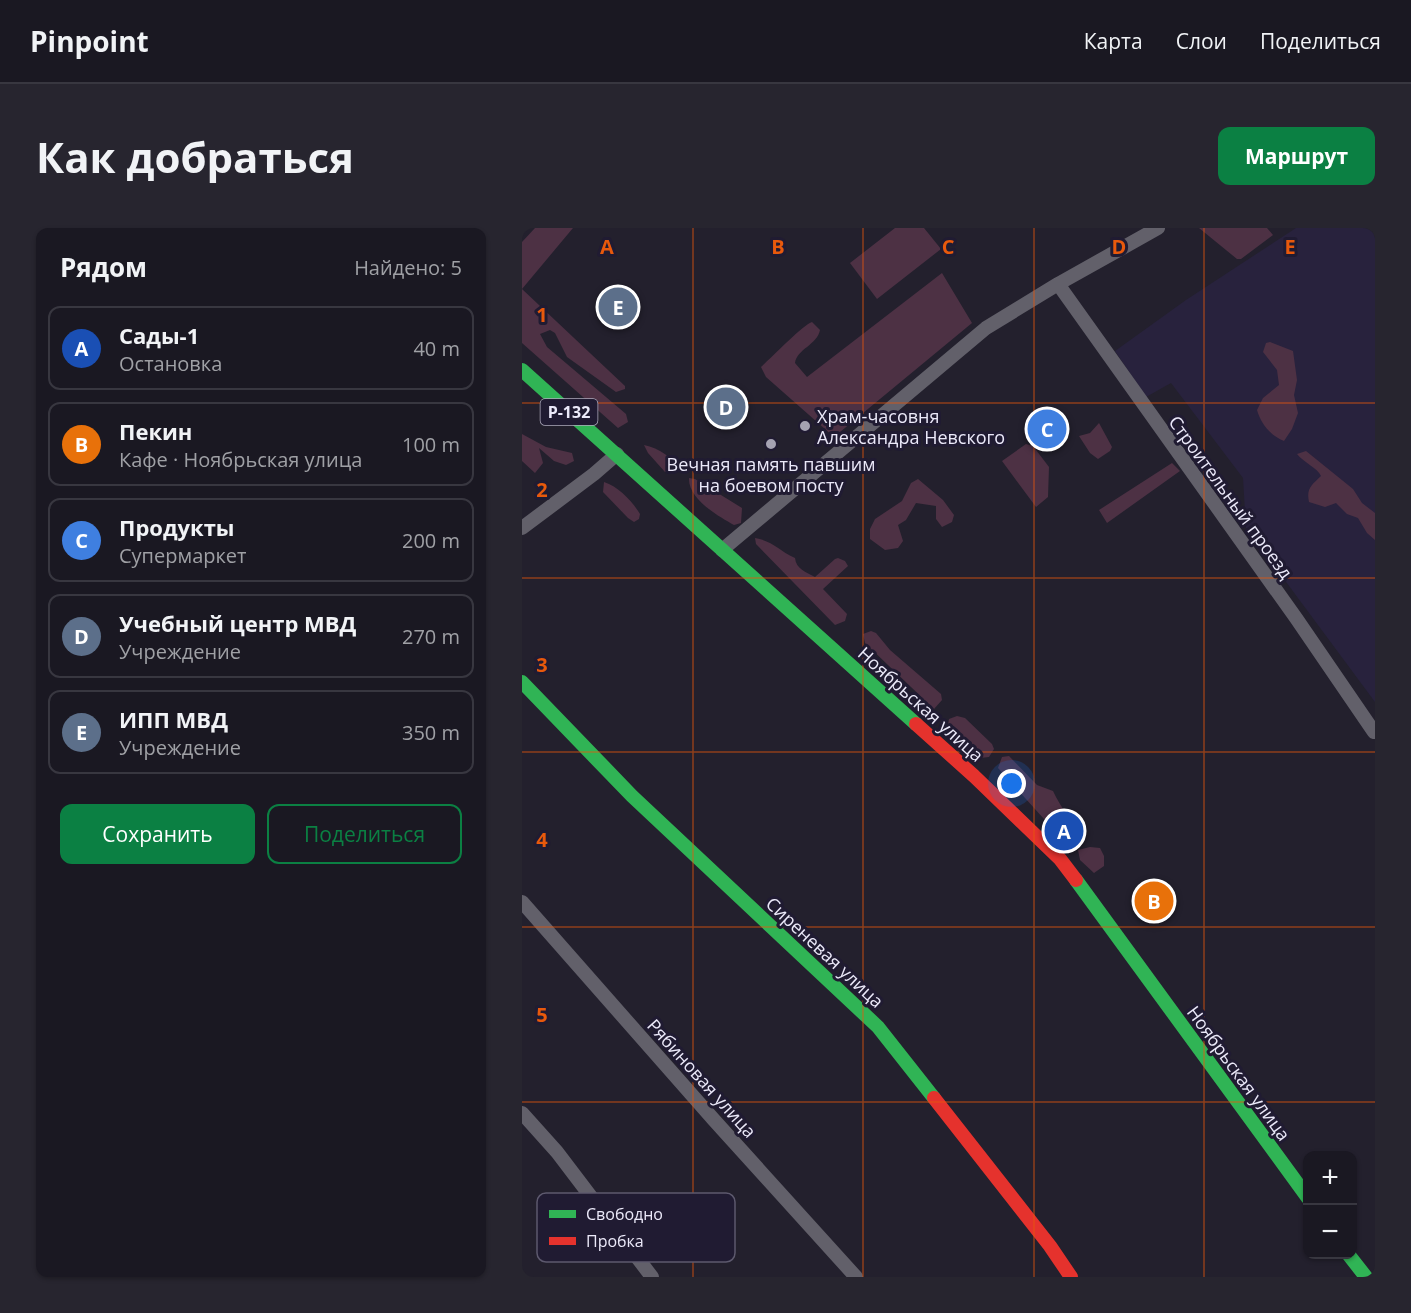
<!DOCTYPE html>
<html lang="ru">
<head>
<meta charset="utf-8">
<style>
  :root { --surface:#1a1822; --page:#27252f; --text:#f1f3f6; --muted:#9fa0a5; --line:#383740; --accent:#0b8043 }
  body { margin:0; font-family:"Open Sans",sans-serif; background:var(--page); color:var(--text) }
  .controls { position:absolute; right:18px; bottom:18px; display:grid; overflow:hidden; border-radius:12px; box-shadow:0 2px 4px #0004 }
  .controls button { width:54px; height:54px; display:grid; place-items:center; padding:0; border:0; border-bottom:2px solid var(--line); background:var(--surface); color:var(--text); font:30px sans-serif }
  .you { position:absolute; left:490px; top:556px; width:21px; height:21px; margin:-15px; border:4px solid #fff; border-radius:50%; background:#1a73e8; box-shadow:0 0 0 9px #1a73e833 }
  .badge { display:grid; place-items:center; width:39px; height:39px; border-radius:50%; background:var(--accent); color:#fff; font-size:20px; font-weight:700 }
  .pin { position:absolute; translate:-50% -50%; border:3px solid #fff; box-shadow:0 2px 6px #0006 }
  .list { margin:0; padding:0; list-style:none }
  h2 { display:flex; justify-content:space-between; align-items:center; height:78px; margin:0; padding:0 24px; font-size:26px }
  h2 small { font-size:20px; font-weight:400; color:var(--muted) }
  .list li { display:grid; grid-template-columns:39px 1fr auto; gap:18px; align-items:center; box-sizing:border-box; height:84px; margin:0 12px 12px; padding:0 12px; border:2px solid var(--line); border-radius:12px }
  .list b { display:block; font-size:22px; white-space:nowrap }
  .list p { margin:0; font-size:20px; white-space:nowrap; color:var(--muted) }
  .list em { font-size:20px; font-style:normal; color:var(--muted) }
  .actions { display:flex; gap:12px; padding:18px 24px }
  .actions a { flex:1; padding:14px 0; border:2px solid var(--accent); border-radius:12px; text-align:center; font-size:21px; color:var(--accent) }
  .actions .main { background:var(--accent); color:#fff }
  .map { position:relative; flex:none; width:853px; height:1049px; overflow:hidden; border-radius:12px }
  header { display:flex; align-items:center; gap:36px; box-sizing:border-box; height:84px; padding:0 30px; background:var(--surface); border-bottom:2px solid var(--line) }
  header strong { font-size:28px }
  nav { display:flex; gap:33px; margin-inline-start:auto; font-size:21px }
  .intro { display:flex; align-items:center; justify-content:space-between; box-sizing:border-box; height:144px; padding:0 36px }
  h1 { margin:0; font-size:42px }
  .button { padding:15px 27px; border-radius:12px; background:var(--accent); color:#fff; font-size:21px; font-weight:700 }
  main { display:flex; gap:36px; padding:0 36px }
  aside { flex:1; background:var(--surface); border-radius:12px; box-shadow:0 2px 4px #0004 }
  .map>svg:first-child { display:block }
  .built { fill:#28223d }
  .green { fill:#4d3144 }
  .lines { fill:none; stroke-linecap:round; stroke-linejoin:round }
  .street { stroke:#62606a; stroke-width:14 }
  .fast { stroke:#30b455; stroke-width:14 }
  .jam { stroke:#e5322d; stroke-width:14 }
  .grid { fill:none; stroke:#e8590c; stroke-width:1.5; stroke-opacity:0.55 }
  .poi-dot { fill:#a5a3b2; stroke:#201b32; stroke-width:2 }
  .labels { text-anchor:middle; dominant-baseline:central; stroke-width:6; stroke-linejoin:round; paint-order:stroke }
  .shield { fill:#201b32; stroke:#aeabbd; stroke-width:1.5 }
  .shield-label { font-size:16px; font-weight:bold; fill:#ebe9f9 }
  .poi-label { font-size:18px; fill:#ebe9f9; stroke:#201b32; text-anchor:start }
  .street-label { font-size:18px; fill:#ebe9f9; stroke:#201b32 }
  .key { fill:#201b32; stroke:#5d596e; stroke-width:1.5 }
  .key-label { font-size:16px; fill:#ebe9f9 }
  .grid-label { font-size:20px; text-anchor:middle; font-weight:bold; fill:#e8590c; stroke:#201b32; stroke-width:6; stroke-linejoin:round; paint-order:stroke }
</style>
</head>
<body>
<header>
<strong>Pinpoint</strong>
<nav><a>Карта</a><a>Слои</a><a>Поделиться</a></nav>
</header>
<div class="intro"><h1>Как добраться</h1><a class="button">Маршрут</a></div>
<main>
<aside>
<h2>Рядом<small>Найдено: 5</small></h2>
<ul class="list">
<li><span class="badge" style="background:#1a4fb4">A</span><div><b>Сады-1</b><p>Остановка</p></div><em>40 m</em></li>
<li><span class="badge" style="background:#e8710a">B</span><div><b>Пекин</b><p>Кафе · Ноябрьская улица</p></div><em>100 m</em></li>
<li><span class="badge" style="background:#3f7fe0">C</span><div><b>Продукты</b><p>Супермаркет</p></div><em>200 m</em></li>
<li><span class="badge" style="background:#5c6f8a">D</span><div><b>Учебный центр МВД</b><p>Учреждение</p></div><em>270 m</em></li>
<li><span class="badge" style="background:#5c6f8a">E</span><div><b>ИПП МВД</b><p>Учреждение</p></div><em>350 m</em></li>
</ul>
<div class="actions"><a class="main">Сохранить</a><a>Поделиться</a></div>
</aside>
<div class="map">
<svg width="853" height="1049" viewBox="0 0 853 1049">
  <rect width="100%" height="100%" fill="#23202d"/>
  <!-- built -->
  <path class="built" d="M774,0H853V474L724,300L721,250L649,155L624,169L593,123L664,72Z"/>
  <!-- green -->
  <path class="green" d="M13,0H51L0,61L103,158V161L94,164L45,129L33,105L28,102L18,106L25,119L104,186L106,194L96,200L0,115V14Z
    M373,0H402L419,21L355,71L328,35Z
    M677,0H745L751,7L719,31H715Z
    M420,45L450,95L312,209L244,149L239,139C249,130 282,96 290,94L298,102C295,117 275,121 273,135L285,149Z
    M748,114L771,123L775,152L772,167L776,185L770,201L762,213C748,207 739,196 735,182L741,170L757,157L755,142L741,124L744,115Z
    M577,195L590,219L588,223L576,231L568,225L557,208L568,205Z
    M0,206L24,219L50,225L52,233L44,237L32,233L17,220L21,235L13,245L0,233Z
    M504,216L511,218L527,239L526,269L514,279L480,233Z
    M122,217C137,220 152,230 159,244H143L126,225Z
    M784,223L831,261L840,275L853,285V312L845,305L836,290L825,286L814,275L803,279L787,274C784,260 790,257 799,248C796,240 782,235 775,226Z
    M650,235L658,243L585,295L577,282Z
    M167,250L173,251L220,280L219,295L212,297C196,288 166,271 167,250Z
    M396,251L421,272L432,287L430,294L420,299L414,291V278L394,275L384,292L376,297L381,313L376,320L363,322L348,311V301L353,291L380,273L389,255Z
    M82,254C97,259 110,273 118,286L117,291L112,294L106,290L81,264Z
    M233,310C251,313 256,322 273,330C274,341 284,344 293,349L313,331L316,330L323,333L326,338L301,361L325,386L323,393L313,397L234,316Z
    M349,403L354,405L368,422L419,466L420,472L412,481L343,415L341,406Z
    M435,488L443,490L470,516L472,521L467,529L458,530L428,503L426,497L427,491Z
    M487,528L515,557L531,563C538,579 551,592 552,609L546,612L540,611L476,540L480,529Z
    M568,619L578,620L582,628V638L572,645L558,632L556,622Z"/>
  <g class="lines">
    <!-- street -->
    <path class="street" d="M536,56L774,390L852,504
      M0,300L72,246L95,226
      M200,322L464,100L536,56L636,0
      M0,674L192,892L334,1049
      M0,885L35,924L130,1049"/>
    <!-- fast -->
    <path class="fast" d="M0,142L394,496
      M0,454L110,568L356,799L412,870
      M554,652L786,970
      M826,1026L844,1049"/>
    <!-- jam -->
    <path class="jam" d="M394,496L452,548L538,631L554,652
      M412,870L528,1018L549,1049"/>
  </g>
  <!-- grid -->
  <path class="grid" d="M171,0V1049M341,0V1049M512,0V1049M682,0V1049M0,175H853M0,350H853M0,524H853M0,699H853M0,874H853"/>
  <!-- markers -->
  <g class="poi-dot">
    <circle cx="283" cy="198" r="6"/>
    <circle cx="249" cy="216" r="6"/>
  </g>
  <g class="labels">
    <!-- shield labels -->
    <rect class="shield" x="18.5" y="171" width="57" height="26" rx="4.5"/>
    <g class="shield-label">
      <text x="47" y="184">Р-132</text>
    </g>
    <!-- poi labels -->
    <g class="poi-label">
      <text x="295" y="188">Храм-часовня<tspan x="295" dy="21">Александра Невского</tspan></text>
      <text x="249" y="236" text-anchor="middle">Вечная память павшим<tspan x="249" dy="21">на боевом посту</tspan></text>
    </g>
    <!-- street labels -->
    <g class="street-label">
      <text transform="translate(709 269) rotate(54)">Строительный проезд</text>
      <text transform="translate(399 476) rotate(42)">Ноябрьская улица</text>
      <text transform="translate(303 724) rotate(43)">Сиреневая улица</text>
      <text transform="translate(717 845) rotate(54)">Ноябрьская улица</text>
      <text transform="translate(180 850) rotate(48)">Рябиновая улица</text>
    </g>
  </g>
  <!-- legend -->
  <rect x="15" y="965" width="198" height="69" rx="9" class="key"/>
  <rect x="27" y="982" width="27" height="8" fill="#30b455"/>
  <rect x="27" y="1009" width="27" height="8" fill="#e5322d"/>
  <g class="key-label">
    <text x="64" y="992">Свободно</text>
    <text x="64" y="1019">Пробка</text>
  </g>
  <g class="grid-label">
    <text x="85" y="26">A</text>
    <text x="256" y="26">B</text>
    <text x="426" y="26">C</text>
    <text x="597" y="26">D</text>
    <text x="768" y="26">E</text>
    <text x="20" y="94">1</text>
    <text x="20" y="269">2</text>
    <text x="20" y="444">3</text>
    <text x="20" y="619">4</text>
    <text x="20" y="794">5</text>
  </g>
</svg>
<div class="controls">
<button>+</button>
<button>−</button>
</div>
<div class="you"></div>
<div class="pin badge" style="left:542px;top:603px;background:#1a4fb4">A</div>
<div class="pin badge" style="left:632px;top:673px;background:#e8710a">B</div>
<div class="pin badge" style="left:525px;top:201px;background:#3f7fe0">C</div>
<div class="pin badge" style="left:204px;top:179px;background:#5c6f8a">D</div>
<div class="pin badge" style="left:96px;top:79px;background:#5c6f8a">E</div>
</div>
</main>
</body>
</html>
